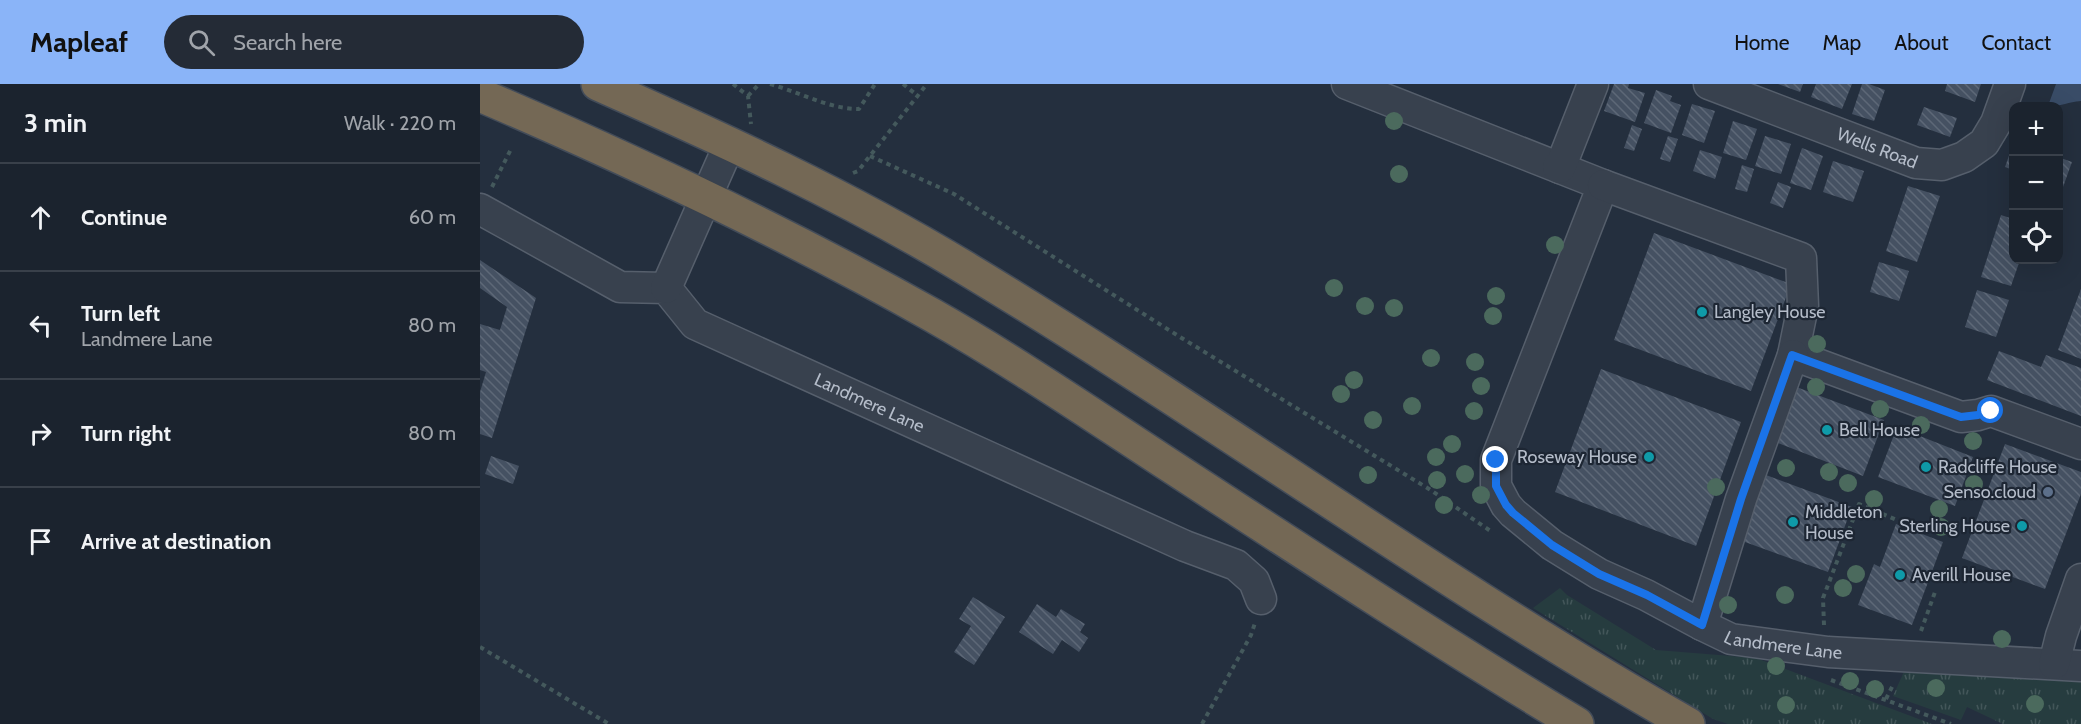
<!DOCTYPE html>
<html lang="en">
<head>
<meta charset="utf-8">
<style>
  :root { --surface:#1b232e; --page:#242b36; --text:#f1f3f6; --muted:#a0a4aa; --line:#39404a; --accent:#8ab4f8 }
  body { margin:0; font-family:Cabin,sans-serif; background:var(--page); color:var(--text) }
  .controls { position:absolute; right:18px; top:18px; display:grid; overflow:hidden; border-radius:12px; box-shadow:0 6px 24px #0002 }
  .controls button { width:54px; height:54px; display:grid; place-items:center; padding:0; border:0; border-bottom:2px solid var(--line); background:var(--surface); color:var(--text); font:30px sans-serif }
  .stop { position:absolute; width:18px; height:18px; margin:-14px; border:4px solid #1a73e8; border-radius:50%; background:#fff }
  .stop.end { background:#1a73e8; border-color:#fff; box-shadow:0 2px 6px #0008 }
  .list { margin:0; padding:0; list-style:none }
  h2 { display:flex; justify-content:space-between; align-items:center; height:78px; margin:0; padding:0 24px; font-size:26px }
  h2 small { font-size:20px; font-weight:400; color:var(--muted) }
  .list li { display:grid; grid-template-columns:39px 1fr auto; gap:18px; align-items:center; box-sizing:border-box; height:108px; padding:0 24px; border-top:2px solid var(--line) }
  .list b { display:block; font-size:22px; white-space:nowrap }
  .list p { margin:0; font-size:20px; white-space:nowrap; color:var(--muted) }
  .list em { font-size:20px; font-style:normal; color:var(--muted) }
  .icon { flex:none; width:33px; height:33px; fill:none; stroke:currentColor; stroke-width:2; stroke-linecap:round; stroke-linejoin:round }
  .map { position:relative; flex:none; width:1601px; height:640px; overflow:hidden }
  header { display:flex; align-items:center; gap:36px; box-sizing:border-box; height:84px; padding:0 30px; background:var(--accent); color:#111 }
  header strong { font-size:28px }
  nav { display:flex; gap:33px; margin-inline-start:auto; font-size:21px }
  .search { width:420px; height:54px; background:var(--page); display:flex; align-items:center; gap:15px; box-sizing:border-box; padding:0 21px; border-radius:33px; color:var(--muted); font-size:22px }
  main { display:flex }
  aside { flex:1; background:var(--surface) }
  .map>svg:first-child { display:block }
  .grass { fill:url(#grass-tufts) }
  .water { fill:#394c67 }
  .building { fill:url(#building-back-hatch) }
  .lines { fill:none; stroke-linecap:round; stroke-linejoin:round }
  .minor-casing { stroke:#565f6c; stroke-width:33 }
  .highway-casing { stroke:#434c59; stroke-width:36 }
  .path { stroke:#44595c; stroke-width:4; stroke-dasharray:4.5 4.5; stroke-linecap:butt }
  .minor { stroke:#38414e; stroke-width:30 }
  .highway { stroke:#746855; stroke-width:33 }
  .tree { fill:#4b6a5d }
  .route { stroke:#1a73e8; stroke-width:8 }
  .culture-dot { fill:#0f9aa8; stroke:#1d2633; stroke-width:2 }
  .service-dot { fill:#5c6f8a; stroke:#1d2633; stroke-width:2 }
  .labels { text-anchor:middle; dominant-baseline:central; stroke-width:4.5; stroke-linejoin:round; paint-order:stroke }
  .street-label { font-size:18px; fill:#b4bcc9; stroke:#1d2633 }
  .poi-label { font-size:18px; fill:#b4bcc9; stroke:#1d2633; text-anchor:start }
</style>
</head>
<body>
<header>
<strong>Mapleaf</strong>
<div class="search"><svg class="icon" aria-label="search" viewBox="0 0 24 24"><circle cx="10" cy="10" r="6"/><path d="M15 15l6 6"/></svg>Search here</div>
<nav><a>Home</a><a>Map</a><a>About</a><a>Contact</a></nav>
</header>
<main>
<aside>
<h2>3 min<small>Walk · 220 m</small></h2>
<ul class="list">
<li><svg class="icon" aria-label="ahead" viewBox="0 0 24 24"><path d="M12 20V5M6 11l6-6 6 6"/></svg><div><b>Continue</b></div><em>60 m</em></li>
<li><svg class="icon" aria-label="left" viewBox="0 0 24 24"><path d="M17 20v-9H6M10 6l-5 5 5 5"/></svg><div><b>Turn left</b><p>Landmere Lane</p></div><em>80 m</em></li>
<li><svg class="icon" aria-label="right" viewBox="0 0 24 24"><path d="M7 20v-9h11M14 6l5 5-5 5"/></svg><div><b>Turn right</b></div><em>80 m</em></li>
<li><svg class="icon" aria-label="arrive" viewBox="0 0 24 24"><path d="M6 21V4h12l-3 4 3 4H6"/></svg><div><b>Arrive at destination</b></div></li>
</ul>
</aside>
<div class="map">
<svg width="1601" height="640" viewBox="0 0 1601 640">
  <defs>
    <pattern id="grass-tufts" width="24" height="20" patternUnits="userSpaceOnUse" patternTransform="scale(1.5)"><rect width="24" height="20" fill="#263c3f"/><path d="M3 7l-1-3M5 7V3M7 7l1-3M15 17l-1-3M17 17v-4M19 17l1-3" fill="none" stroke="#435659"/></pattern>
    <pattern id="building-back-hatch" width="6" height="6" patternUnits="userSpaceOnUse" patternTransform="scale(1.5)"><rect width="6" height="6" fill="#455162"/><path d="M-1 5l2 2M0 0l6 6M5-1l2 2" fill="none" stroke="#5d6877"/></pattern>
  </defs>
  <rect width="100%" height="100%" fill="#242f3e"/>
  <!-- grass -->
  <path class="grass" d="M1080,504L1087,511L1176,566L1276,574L1452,640H1248L1233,635L1053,524Z
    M1427,581L1601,589V640H1523L1487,623L1481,636L1413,612Z"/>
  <!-- water -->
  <path class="water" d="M1576,0H1601V17C1587,18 1580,23 1568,22Z"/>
  <!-- building -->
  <path class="building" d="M1134,0H1149L1148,4L1165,9L1155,38L1124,27Z
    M1298,0H1323L1320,8Z
    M1336,0H1372L1362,25L1331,13Z
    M1382,0H1389L1405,6L1394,37L1372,30Z
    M1467,0H1501L1495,18L1465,7Z
    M1176,6L1192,12L1190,17L1201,21L1191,49L1164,39Z
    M1212,20L1235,27L1224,59L1202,51Z
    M1444,23L1477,34L1470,53L1437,41Z
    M1253,37L1277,45L1266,76L1243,69Z
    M1152,41L1162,45L1154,67L1144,64Z
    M1188,52L1198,55L1190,78L1180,75Z
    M1285,52L1311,60L1301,90L1275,82Z
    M1533,60V86L1525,83Z
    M1322,64L1343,72L1331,106L1310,99Z
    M1220,66L1242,73L1235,95L1213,87Z
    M1578,73L1592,78L1583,103L1578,101Z
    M1353,77L1384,87L1373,118L1343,108Z
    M1262,81L1274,85L1267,108L1255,105Z
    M1298,98L1311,103L1303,124L1290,119Z
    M1428,102L1460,112L1437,178L1406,167Z
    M1521,131L1533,135V176H1540L1531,202L1501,193Z
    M1174,149L1311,200L1271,307L1134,256Z
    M0,176L56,214L12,354L0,350V308L6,288L0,286V240L20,246L27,223L0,204Z
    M1399,178L1429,187L1419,217L1390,208Z
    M1601,205V275L1578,266Z
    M1497,206L1529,216L1516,253L1485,243Z
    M1519,267L1561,283L1566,271L1601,284V332L1507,296Z
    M1121,285L1261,338L1216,462L1075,408Z
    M1311,301L1404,336L1383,392L1290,356Z
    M1417,343L1493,373L1475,422L1398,393Z
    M1525,360L1601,388V410L1565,505L1482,474Z
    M11,372L39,382L33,400L5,390Z
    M1278,388L1372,423L1348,488L1254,454Z
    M1416,440L1463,458L1432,541L1378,521L1394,480L1400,483Z
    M493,513L525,533L494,581L474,568L491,542L479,535Z
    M557,520L576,533L581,525L605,540L600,548L608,554L599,568L582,556L573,570L539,548Z"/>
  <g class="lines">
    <defs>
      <g id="minor">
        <path d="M867,0L1123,101L1016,376V402L1026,421L1033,429L1072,461L1119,490L1166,511L1222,541"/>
        <path id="s1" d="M1229,0L1436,79L1462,81L1484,73L1504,59L1516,39L1530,0"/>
        <path d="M1078,83L1080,84L1113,0"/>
        <path d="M1123,101L1321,174L1323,222L1313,271L1481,333L1498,331L1511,327L1601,360"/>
        <path id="s2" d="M0,125L140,203L186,204L215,240L705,462L756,481L774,497L781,515"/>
        <path d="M186,204L250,59"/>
        <path id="s3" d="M1313,271L1261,415L1222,541L1251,555L1348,568L1601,582"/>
        <path d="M1574,580L1581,552L1601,495"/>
      </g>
      <path id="highway" d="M118,0C242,55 366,112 482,182C727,329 959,499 1208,640
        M0,11C154,77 306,149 452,231C533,277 611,330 689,381C824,469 959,557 1097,640"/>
    </defs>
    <!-- minor casing -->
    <use href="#minor" class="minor-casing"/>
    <!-- highway casing -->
    <use href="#highway" class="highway-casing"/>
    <!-- path -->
    <path class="path" d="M253,0L268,12L271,40
      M290,0C319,8 349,25 379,25L395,0
      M423,0L438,12
      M268,12L279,0
      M390,72L474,110L700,253L949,405L1012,448
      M373,89L378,87L447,0
      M12,103L31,65
      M1344,541L1343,514L1379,420L1443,447
      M1441,547L1455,508
      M0,563L129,640
      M1351,596L1471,640
      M1406,615L1414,599
      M722,640L771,551L775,539"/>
    <!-- minor -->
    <use href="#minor" class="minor"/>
    <!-- highway -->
    <use href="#highway" class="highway"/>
  </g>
  <!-- trees -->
  <g class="tree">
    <circle cx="914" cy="37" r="9"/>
    <circle cx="919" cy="90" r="9"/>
    <circle cx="1075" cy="161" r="9"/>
    <circle cx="854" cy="204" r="9"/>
    <circle cx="1016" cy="212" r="9"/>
    <circle cx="885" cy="222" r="9"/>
    <circle cx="914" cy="224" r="9"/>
    <circle cx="1013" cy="232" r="9"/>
    <circle cx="1337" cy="260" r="9"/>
    <circle cx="951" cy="274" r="9"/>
    <circle cx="995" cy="278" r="9"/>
    <circle cx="874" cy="296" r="9"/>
    <circle cx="1001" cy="302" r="9"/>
    <circle cx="1336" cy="303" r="9"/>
    <circle cx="861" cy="310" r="9"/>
    <circle cx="932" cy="322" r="9"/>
    <circle cx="1400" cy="325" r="9"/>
    <circle cx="994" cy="327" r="9"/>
    <circle cx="893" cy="336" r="9"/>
    <circle cx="1441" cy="341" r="9"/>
    <circle cx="1493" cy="357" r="9"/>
    <circle cx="972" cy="360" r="9"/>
    <circle cx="956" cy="373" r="9"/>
    <circle cx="1306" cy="384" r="9"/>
    <circle cx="1349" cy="388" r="9"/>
    <circle cx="985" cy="390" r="9"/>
    <circle cx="888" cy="391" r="9"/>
    <circle cx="957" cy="396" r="9"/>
    <circle cx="1368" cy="399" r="9"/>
    <circle cx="1494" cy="400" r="9"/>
    <circle cx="1236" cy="403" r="9"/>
    <circle cx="1001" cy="411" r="9"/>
    <circle cx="1394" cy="415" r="9"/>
    <circle cx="964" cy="421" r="9"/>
    <circle cx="1459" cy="425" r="9"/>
    <circle cx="1461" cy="443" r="9"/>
    <circle cx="1376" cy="490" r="9"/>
    <circle cx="1363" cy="504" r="9"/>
    <circle cx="1305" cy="511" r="9"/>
    <circle cx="1248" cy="521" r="9"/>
    <circle cx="1522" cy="555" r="9"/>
    <circle cx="1296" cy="582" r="9"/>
    <circle cx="1370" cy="597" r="9"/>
    <circle cx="1456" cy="604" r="9"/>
    <circle cx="1395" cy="605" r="9"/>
    <circle cx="1555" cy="620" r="9"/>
    <circle cx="1306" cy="621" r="9"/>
  </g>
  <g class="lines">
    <!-- route -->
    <path class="route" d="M1016,376V402L1026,421L1033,429L1072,461L1119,490L1167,511L1222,541L1261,415L1312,271L1481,333L1498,331L1511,327"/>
  </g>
  <!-- markers -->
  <g class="culture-dot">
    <circle cx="1222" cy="228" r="6"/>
    <circle cx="1347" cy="346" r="6"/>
    <circle cx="1169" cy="373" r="6"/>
    <circle cx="1446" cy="383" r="6"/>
    <circle cx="1313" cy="438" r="6"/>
    <circle cx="1542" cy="442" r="6"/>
    <circle cx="1420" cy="491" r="6"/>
  </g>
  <circle class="service-dot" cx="1568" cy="408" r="6"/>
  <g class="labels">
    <!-- street labels -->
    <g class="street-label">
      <text stroke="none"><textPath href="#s1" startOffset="180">Wells Road</textPath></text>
      <text stroke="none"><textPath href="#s2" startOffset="444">Landmere Lane</textPath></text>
      <text stroke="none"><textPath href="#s3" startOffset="370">Landmere Lane</textPath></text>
    </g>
    <!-- poi labels -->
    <g class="poi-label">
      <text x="1234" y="228">Langley House</text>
      <text x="1359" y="346">Bell House</text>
      <text x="1157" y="373" text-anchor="end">Roseway House</text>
      <text x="1458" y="383">Radcliffe House</text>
      <text x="1556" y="408" text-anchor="end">Senso.cloud</text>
      <text x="1325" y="428">Middleton<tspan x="1325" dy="21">House</tspan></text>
      <text x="1530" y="442" text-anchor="end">Sterling House</text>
      <text x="1432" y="491">Averill House</text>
    </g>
  </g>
</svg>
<div class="controls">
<button>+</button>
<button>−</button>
<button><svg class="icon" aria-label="locate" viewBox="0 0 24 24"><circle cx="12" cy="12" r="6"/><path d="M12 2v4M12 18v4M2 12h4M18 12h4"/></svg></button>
</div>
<div class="stop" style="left:1511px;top:327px"></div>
<div class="stop end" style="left:1016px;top:376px"></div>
</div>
</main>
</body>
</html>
